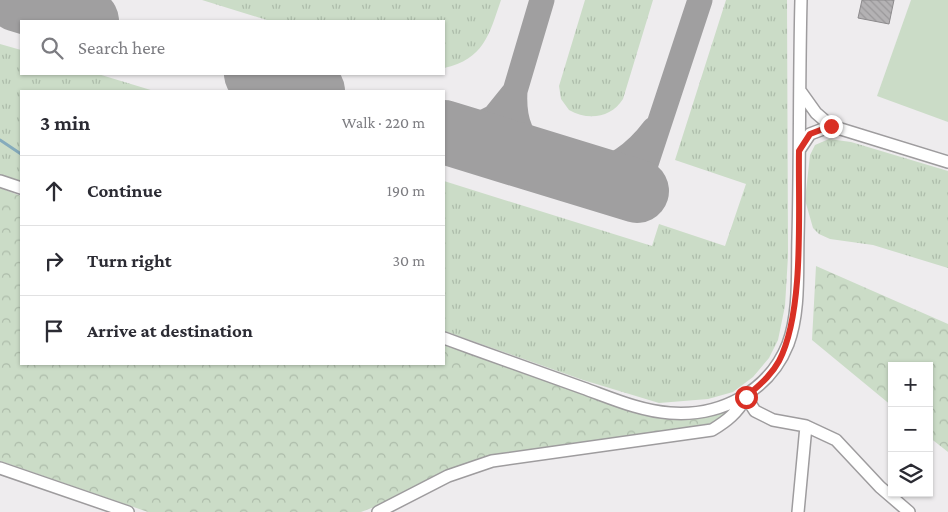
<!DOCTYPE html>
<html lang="en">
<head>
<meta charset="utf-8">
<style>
  :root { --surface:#fff; --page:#f2f2f3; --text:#2b2b33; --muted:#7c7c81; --line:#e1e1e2 }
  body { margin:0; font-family:"Crimson Pro",serif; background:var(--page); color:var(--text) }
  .controls { position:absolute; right:15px; bottom:15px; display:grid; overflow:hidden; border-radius:0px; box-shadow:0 1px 4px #0004 }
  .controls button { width:45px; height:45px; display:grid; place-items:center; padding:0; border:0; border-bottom:1px solid var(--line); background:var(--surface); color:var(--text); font:25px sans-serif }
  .stop { position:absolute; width:15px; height:15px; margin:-11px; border:4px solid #d93025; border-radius:50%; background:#fff }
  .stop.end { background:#d93025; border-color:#fff; box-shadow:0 1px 5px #0008 }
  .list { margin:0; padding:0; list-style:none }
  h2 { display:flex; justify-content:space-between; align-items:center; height:65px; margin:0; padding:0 20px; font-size:21px }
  h2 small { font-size:16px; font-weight:400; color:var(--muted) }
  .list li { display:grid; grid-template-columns:32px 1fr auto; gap:15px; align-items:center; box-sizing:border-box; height:70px; padding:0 20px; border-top:1px solid var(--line) }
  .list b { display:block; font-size:19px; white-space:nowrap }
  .list em { font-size:16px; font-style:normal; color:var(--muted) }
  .icon { flex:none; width:28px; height:28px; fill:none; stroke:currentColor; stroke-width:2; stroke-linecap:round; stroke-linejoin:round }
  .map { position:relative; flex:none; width:948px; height:512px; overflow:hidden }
  .search { position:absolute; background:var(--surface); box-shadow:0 1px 4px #0004; left:20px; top:20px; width:425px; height:55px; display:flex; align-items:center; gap:12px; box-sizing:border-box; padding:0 18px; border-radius:0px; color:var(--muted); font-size:19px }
  .panel { position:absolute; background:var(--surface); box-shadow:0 1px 4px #0004; left:20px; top:90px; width:425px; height:275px; border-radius:0px }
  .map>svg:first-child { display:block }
  .grass { fill:url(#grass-tufts) }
  .forest { fill:url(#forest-crowns) }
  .park { fill:#cbdcc7 }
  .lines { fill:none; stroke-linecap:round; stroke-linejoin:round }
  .stream { stroke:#85abbc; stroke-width:3 }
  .taxiway { stroke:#a09fa0; stroke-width:25 }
  .runway { stroke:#a09fa0; stroke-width:64 }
  .building { fill:url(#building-back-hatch); stroke:#8c8a8c }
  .minor-casing { stroke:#9e9c9e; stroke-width:14 }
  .minor { stroke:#fff; stroke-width:11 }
  .route { stroke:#d93025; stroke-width:6 }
</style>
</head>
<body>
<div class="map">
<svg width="948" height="512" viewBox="0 0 948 512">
  <defs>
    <pattern id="grass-tufts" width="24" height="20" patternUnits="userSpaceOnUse" patternTransform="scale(1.25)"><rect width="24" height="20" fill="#cbdcc7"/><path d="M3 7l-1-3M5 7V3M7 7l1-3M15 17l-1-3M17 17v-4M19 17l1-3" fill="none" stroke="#adbcaa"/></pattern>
    <pattern id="forest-crowns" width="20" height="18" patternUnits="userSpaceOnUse" patternTransform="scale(1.25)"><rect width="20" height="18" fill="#cbdcc7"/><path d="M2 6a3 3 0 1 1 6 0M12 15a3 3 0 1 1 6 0" fill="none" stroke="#adbcaa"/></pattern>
    <pattern id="building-back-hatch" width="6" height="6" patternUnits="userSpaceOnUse" patternTransform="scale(1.25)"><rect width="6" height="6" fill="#b4b2b4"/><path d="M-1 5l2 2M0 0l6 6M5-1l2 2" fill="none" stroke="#9a989a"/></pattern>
  </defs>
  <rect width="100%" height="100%" fill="#eeecee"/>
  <!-- grass -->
  <path class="grass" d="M202,0H501C489,35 484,59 444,68V21H270Z
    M585,0H653L623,99C611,118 588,121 569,110L561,99L559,86Z
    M726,0H787L788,256L785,306L778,340L769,358L753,377L733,392L708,399L659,403L583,380L444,331V181L652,246L659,224L725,246L746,184L675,160Z
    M0,44L21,50V74H98L154,91H21V182L0,174Z
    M829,139L851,142L948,171V268L873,245L830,239L819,234L813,228L805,200L810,155L815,145Z"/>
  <!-- forest -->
  <path class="forest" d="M0,188L21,196V364H444V345L596,398L660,417L687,419L725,412L722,418L708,424L685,429L504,453L481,458L453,470L403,496L361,512H148L0,461Z
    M816,266L948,324V452L929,437V366H892V406L812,340Z"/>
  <!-- park -->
  <path class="park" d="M911,0H948V122L877,96Z"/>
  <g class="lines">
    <!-- stream -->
    <path class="stream" d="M0,140L21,154"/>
    <!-- taxiway -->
    <path class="taxiway" d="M515,91L542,0
      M456,136L494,117L515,91C513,124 522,137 542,162
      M584,175C614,170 636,153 654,129
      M637,191L700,0"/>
    <!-- runway -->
    <path class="runway" d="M18,0L87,21
      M256,74L313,91
      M444,132L637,191"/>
  </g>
  <!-- building -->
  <path class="building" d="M862,0H894L889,24L858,18Z"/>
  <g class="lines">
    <defs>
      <path id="minor" d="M801,92L816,113L831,126
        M800,149L810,134L831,126L948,162
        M0,181L21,188
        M444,338C490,355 536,371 583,388C611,398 640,411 670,413C720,417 769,392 788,344C800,312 797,272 798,238C800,159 799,79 801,0
        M746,397L755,411L773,420L806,426L836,440L880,487L909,512
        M0,468L128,512
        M378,512L448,476L492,461L712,430C727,421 737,413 746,397
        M798,512L806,426"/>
    </defs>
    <!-- minor casing -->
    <use href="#minor" class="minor-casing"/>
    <!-- minor -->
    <use href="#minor" class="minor"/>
  </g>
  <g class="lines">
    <!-- route -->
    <path class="route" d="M746,397C758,386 771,376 779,361C805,311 798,208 799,151L810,134L831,126"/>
  </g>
</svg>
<div class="controls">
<button>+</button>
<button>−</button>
<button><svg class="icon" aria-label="layers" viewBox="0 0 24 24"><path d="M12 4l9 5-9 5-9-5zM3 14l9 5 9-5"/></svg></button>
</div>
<div class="stop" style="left:746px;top:397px"></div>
<div class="stop end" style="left:831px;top:126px"></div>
<div class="search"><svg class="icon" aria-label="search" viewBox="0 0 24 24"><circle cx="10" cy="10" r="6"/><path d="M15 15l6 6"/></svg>Search here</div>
<section class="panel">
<h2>3 min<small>Walk · 220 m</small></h2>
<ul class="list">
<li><svg class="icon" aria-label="ahead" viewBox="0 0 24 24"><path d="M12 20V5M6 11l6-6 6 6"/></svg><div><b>Continue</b></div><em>190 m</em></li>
<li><svg class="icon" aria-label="right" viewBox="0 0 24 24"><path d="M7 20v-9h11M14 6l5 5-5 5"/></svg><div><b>Turn right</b></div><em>30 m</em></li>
<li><svg class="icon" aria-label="arrive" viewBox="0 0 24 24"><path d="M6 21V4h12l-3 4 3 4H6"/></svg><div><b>Arrive at destination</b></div></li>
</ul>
</section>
</div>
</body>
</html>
